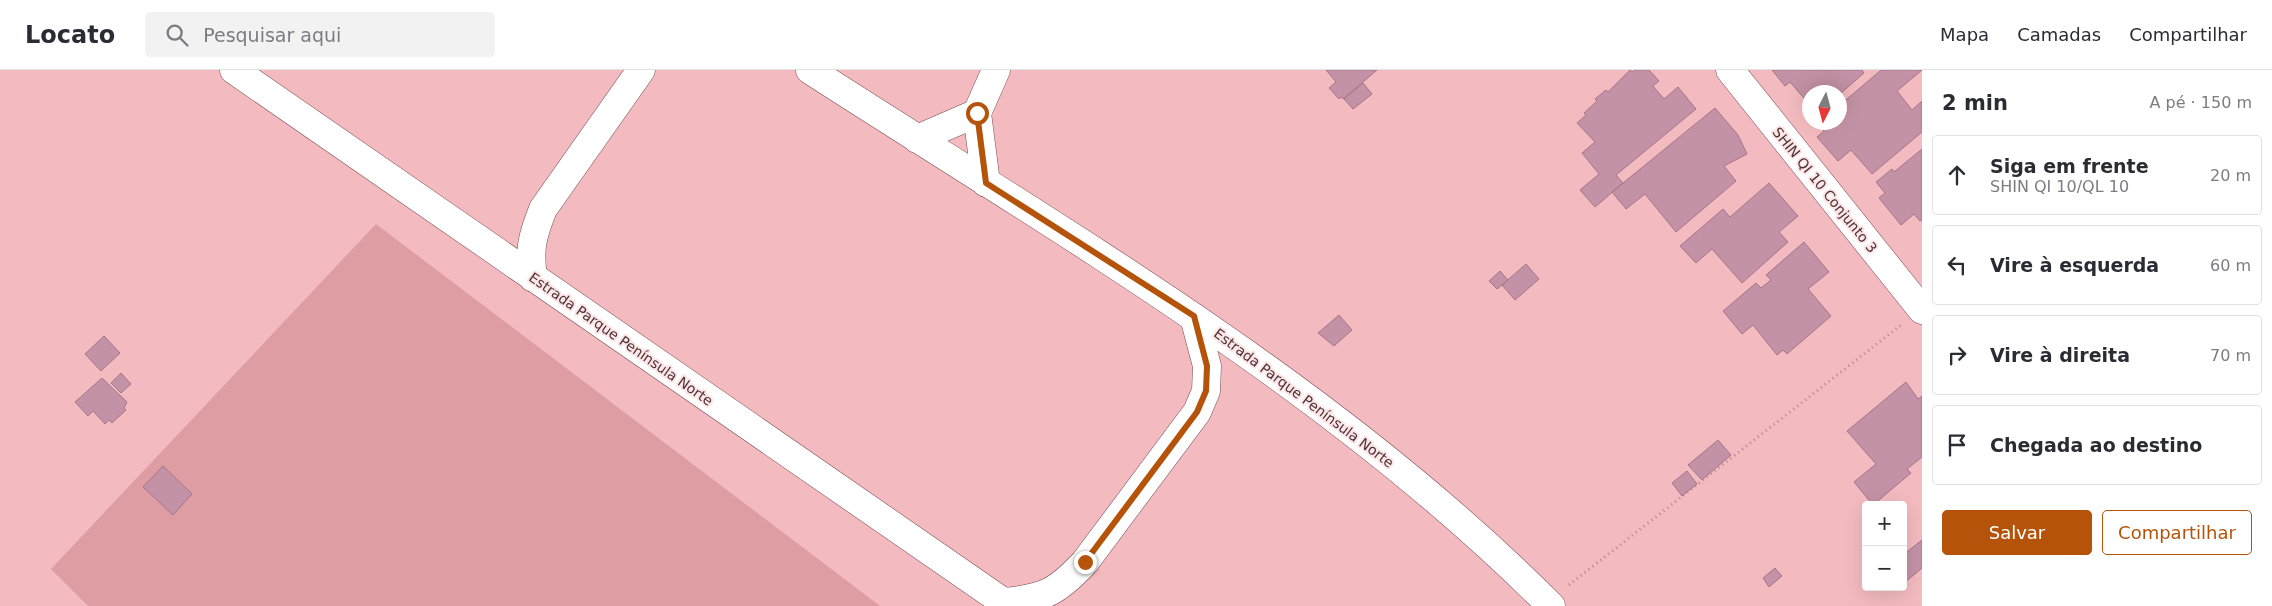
<!DOCTYPE html>
<html lang="pt">
<head>
<meta charset="utf-8">
<style>
  :root { --surface:#fff; --page:#f2f2f3; --text:#2b2b33; --muted:#7c7c81; --line:#e1e1e2; --accent:#b45309 }
  body { margin:0; font-family:"DejaVu Sans",sans-serif; background:var(--page); color:var(--text) }
  .controls { position:absolute; right:15px; bottom:15px; display:grid; overflow:hidden; border-radius:5px; box-shadow:0 5px 20px #0002 }
  .controls button { width:45px; height:45px; display:grid; place-items:center; padding:0; border:0; border-bottom:1px solid var(--line); background:var(--surface); color:var(--text); font:25px sans-serif }
  .compass { position:absolute; left:1802px; top:15px; width:45px; height:45px; border-radius:50%; background:var(--surface); box-shadow:0 5px 20px #0002; rotate:186deg }
  .stop { position:absolute; width:15px; height:15px; margin:-11px; border:4px solid #b45309; border-radius:50%; background:#fff }
  .stop.end { background:#b45309; border-color:#fff; box-shadow:0 1px 5px #0008 }
  .list { margin:0; padding:0; list-style:none }
  h2 { display:flex; justify-content:space-between; align-items:center; height:65px; margin:0; padding:0 20px; font-size:21px }
  h2 small { font-size:16px; font-weight:400; color:var(--muted) }
  .list li { display:grid; grid-template-columns:32px 1fr auto; gap:15px; align-items:center; box-sizing:border-box; height:80px; margin:0 10px 10px; padding:0 10px; border:1px solid var(--line); border-radius:5px }
  .list b { display:block; font-size:19px; white-space:nowrap }
  .list p { margin:0; font-size:16px; white-space:nowrap; color:var(--muted) }
  .list em { font-size:16px; font-style:normal; color:var(--muted) }
  .actions { display:flex; gap:10px; padding:15px 20px }
  .actions a { flex:1; padding:11px 0; border:1px solid var(--accent); border-radius:5px; text-align:center; font-size:18px; color:var(--accent) }
  .actions .main { background:var(--accent); color:#fff }
  .icon { flex:none; width:28px; height:28px; fill:none; stroke:currentColor; stroke-width:2; stroke-linecap:round; stroke-linejoin:round }
  .map { position:relative; flex:none; width:1922px; height:536px; overflow:hidden }
  header { display:flex; align-items:center; gap:30px; box-sizing:border-box; height:70px; padding:0 25px; background:var(--surface); border-bottom:1px solid var(--line) }
  header strong { font-size:24px }
  nav { display:flex; gap:28px; margin-inline-start:auto; font-size:18px }
  .search { width:350px; height:45px; background:var(--page); display:flex; align-items:center; gap:12px; box-sizing:border-box; padding:0 18px; border-radius:5px; color:var(--muted); font-size:19px }
  main { display:flex }
  aside { flex:1; background:var(--surface) }
  .map>svg:first-child { display:block }
  .green { fill:#de9da2 }
  .building { fill:#c492a6; stroke:#a57588 }
  .lines { fill:none; stroke-linecap:round; stroke-linejoin:round }
  .street-casing { stroke:#794a4e; stroke-width:29 }
  .secondary-casing { stroke:#794a4e; stroke-width:29 }
  .path { stroke:#b18689; stroke-width:3; stroke-dasharray:1 4; stroke-linecap:butt }
  .street { stroke:#fff; stroke-width:28 }
  .secondary { stroke:#fff; stroke-width:28 }
  .route { stroke:#b45309; stroke-width:6 }
  .labels { text-anchor:middle; dominant-baseline:central; stroke-width:4; stroke-linejoin:round; paint-order:stroke }
  .street-label { font-size:14px; fill:#4a3335; stroke:#fde5e7 }
</style>
</head>
<body>
<header>
<strong>Locato</strong>
<div class="search"><svg class="icon" aria-label="search" viewBox="0 0 24 24"><circle cx="10" cy="10" r="6"/><path d="M15 15l6 6"/></svg>Pesquisar aqui</div>
<nav><a>Mapa</a><a>Camadas</a><a>Compartilhar</a></nav>
</header>
<main>
<div class="map">
<svg width="1922" height="536" viewBox="0 0 1922 536">
  <rect width="100%" height="100%" fill="#f3bbbf"/>
  <!-- green -->
  <path class="green" d="M376,154L880,536H88L51,499Z"/>
  <!-- building -->
  <path class="building" d="M1326,0H1377L1343,29L1341,27L1339,29L1329,18L1336,12Z
    M1630,0L1632,2L1635,0H1649L1659,11L1653,16L1664,29L1678,17L1696,39L1616,105L1623,113L1595,137L1580,120L1599,104L1582,83L1595,72L1577,53L1586,45L1584,43L1597,31L1595,29L1606,20L1608,22Z
    M1772,0H1862L1864,3L1840,24V22H1810V35L1790,12L1785,16Z
    M1881,0H1922L1897,21L1912,40L1922,31V62L1872,104L1851,80L1838,91L1817,67L1824,61L1818,54L1840,52V35Z
    M1363,13L1372,24L1353,39L1344,29Z
    M1715,38L1738,65L1747,84L1724,96L1736,111L1676,162L1645,124L1626,139L1612,122Z
    M1922,79V150L1920,151L1914,144L1901,155L1879,128L1885,123L1876,112L1892,99L1894,102Z
    M1769,113L1798,146L1779,162L1788,172L1742,213L1712,179L1696,193L1680,176L1723,139L1730,147Z
    M1804,172L1829,202L1808,219L1831,246L1787,284L1783,280L1777,285L1753,255L1742,264L1723,241L1756,213L1761,218L1771,210L1766,205Z
    M1526,194L1539,209L1515,230L1502,215Z
    M1500,201L1508,210L1497,219L1489,211Z
    M1339,245L1352,260L1334,276L1318,263Z
    M104,266L120,283L101,301L85,284Z
    M121,303L131,314L121,323L111,313Z
    M102,308L127,332L124,338L126,340L112,353L109,350L105,354L93,341L88,346L75,332Z
    M1906,312L1918,329L1922,326V387L1907,399L1911,403L1873,435L1854,412L1876,394L1847,361Z
    M1718,370L1731,385L1702,410L1688,395Z
    M163,396L192,424L173,445L143,417Z
    M1687,401L1697,414L1682,426L1672,413Z
    M1922,470V498L1903,514V485Z
    M1775,498L1782,506L1769,517L1763,508Z"/>
  <g class="lines">
    <defs>
      <path id="street" d="M1730,0L1922,240"/>
      <path id="secondary" d="M234,0L1009,536
        M810,0C1066,165 1335,319 1551,536
        M917,69L977,43
        M986,113L977,43L996,0
        M533,208C529,178 532,167 543,139L641,0
        M1004,532C1045,528 1057,522 1085,492L1197,342L1206,321L1207,296L1194,247"/>
    </defs>
    <!-- street casing -->
    <use href="#street" class="street-casing"/>
    <!-- secondary casing -->
    <use href="#secondary" class="secondary-casing"/>
    <!-- path -->
    <path class="path" d="M1569,515L1901,255"/>
    <!-- street -->
    <use href="#street" class="street"/>
    <!-- secondary -->
    <use href="#secondary" class="secondary"/>
  </g>
  <g class="lines">
    <!-- route -->
    <path class="route" d="M977,43L986,113L1194,246L1207,296L1206,321L1197,342L1085,492"/>
  </g>
  <g class="labels">
    <!-- street labels -->
    <g class="street-label">
      <text transform="translate(1825 120) rotate(51)">SHIN QI 10 Conjunto 3</text>
      <text transform="translate(621 269) rotate(35)">Estrada Parque Península Norte</text>
      <text transform="translate(1304 328) rotate(37)">Estrada Parque Península Norte</text>
    </g>
  </g>
</svg>
<div class="controls">
<button>+</button>
<button>−</button>
</div>
<svg class="compass" viewBox="-18 -18 36 36"><path d="M0-13l5 13h-10z" fill="#e53935"/><path d="M0 13l5-13h-10z" fill="#7c7c81"/></svg>
<div class="stop" style="left:977px;top:43px"></div>
<div class="stop end" style="left:1085px;top:492px"></div>
</div>
<aside>
<h2>2 min<small>A pé · 150 m</small></h2>
<ul class="list">
<li><svg class="icon" aria-label="ahead" viewBox="0 0 24 24"><path d="M12 20V5M6 11l6-6 6 6"/></svg><div><b>Siga em frente</b><p>SHIN QI 10/QL 10</p></div><em>20 m</em></li>
<li><svg class="icon" aria-label="left" viewBox="0 0 24 24"><path d="M17 20v-9H6M10 6l-5 5 5 5"/></svg><div><b>Vire à esquerda</b></div><em>60 m</em></li>
<li><svg class="icon" aria-label="right" viewBox="0 0 24 24"><path d="M7 20v-9h11M14 6l5 5-5 5"/></svg><div><b>Vire à direita</b></div><em>70 m</em></li>
<li><svg class="icon" aria-label="arrive" viewBox="0 0 24 24"><path d="M6 21V4h12l-3 4 3 4H6"/></svg><div><b>Chegada ao destino</b></div></li>
</ul>
<div class="actions"><a class="main">Salvar</a><a>Compartilhar</a></div>
</aside>
</main>
</body>
</html>
